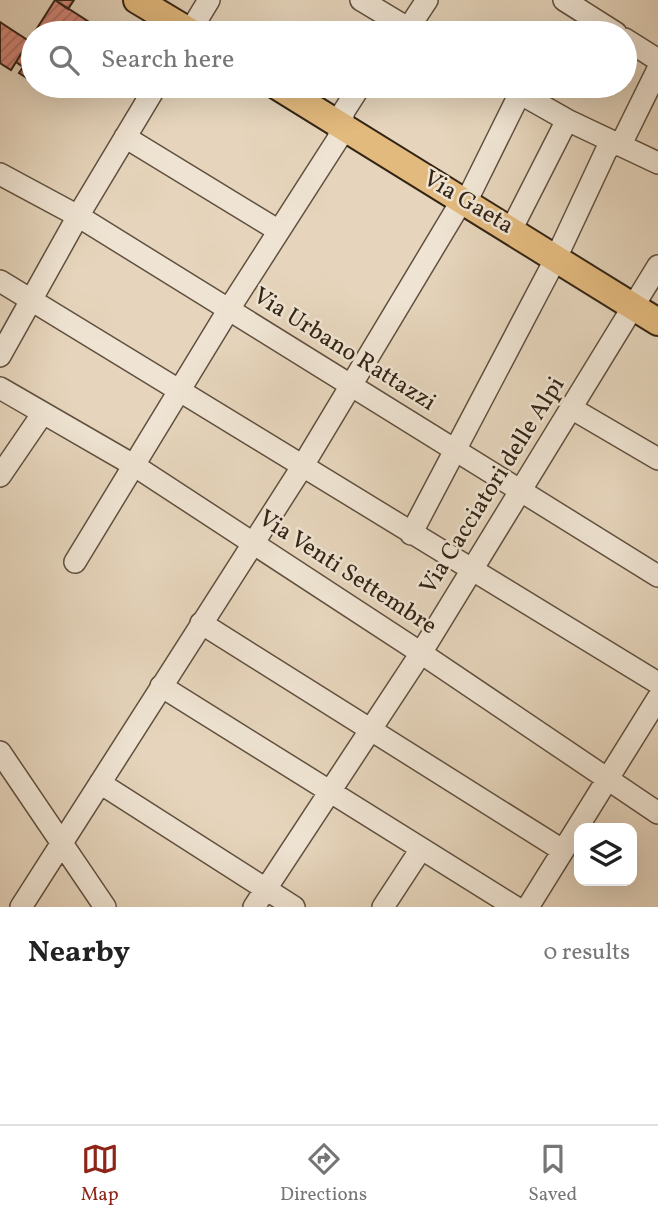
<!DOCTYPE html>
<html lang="en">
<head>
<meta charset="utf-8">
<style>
  :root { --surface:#fff; --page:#f6f6f6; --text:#222; --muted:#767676; --line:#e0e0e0; --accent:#8f2418 }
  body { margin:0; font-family:Vollkorn,serif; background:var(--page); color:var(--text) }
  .controls { position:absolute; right:21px; bottom:21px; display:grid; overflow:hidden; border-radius:14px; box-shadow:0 7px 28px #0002 }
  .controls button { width:63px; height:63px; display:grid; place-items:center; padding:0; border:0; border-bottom:2px solid var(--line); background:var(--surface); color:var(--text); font:35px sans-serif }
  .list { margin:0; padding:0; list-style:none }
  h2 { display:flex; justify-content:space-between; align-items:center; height:91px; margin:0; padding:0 28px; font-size:30px }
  h2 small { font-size:23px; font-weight:400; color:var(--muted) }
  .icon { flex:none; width:38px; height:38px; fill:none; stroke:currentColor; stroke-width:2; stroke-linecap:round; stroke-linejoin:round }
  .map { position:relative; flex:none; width:658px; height:907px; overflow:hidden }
  .search { position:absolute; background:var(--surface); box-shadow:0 7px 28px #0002; left:21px; right:21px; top:21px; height:77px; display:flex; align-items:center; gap:18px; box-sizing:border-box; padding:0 24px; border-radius:38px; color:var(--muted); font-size:26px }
  .sheet { height:217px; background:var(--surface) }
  nav { display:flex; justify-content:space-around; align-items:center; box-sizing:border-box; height:98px; border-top:2px solid var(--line); background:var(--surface); font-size:19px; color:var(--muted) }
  nav a { display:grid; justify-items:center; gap:4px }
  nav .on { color:var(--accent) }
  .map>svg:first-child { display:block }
  .building { fill:url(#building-hatch); stroke:#332415; stroke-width:2 }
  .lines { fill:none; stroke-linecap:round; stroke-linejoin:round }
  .minor-casing { stroke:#60503f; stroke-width:24 }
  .major-casing { stroke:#332415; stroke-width:30 }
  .minor { stroke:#efe4d3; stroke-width:21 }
  .major { stroke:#e3ba7e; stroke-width:26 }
  .labels { text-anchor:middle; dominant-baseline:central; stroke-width:5; stroke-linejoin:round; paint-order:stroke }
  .street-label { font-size:24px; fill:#332415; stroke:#efe4d3 }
</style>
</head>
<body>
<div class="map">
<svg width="658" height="907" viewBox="0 0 658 907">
  <defs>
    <pattern id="building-hatch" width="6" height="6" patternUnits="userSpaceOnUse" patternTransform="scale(1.75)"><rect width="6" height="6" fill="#d6887a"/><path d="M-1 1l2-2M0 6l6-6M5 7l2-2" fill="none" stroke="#ae6f63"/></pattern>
  </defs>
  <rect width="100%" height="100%" fill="#e6d5bc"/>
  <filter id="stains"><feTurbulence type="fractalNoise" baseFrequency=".00286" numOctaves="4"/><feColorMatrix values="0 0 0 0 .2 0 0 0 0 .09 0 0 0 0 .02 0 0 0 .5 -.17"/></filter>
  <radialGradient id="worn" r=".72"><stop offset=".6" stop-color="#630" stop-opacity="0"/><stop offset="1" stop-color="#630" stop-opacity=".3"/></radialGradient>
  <!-- building -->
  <path class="building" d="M55,0H74L68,9Z
    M55,0L97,27L93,33H34Z
    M0,22L29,41L11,70L0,63Z
    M33,35V82L19,73L23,67L16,62Z
    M38,86H60L54,95Z"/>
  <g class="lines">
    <defs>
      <path id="minor" d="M361,0L416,33
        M564,0L616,33
        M408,29L427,0
        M189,33L209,0
        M625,39L658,60
        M507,86L567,120L658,163
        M125,137L279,231
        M0,174L78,216L658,576
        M511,230L567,120
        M0,281L658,683
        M0,356L78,216L156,86
        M0,388L135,466L421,653L658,813
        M571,408L658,459
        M0,476L43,413
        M411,534L556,258L607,149L624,138L658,69
        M75,562L229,309L338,139L344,111L360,86
        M201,623L562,850
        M161,686L515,907
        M0,752L105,907
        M100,783L294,907
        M21,907L302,467L458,207L469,196L520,93
        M254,907L421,653L658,266
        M383,907L421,849
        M528,907L658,698"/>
      <path id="major" d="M137,0L192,33
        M277,86L658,322"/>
    </defs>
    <!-- minor casing -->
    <use href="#minor" class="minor-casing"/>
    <!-- major casing -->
    <use href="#major" class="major-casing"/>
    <!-- minor -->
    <use href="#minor" class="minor"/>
    <!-- major -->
    <use href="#major" class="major"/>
  </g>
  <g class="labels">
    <!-- street labels -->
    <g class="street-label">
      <text transform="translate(468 203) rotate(31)">Via Gaeta</text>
      <text transform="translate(344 350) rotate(32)">Via Urbano Rattazzi</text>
      <text transform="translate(493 486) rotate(-58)">Via Cacciatori delle Alpi</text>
      <text transform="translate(347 573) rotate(33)">Via Venti Settembre</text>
    </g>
  </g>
  <rect width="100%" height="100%" filter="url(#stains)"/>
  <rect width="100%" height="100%" fill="url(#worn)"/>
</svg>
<div class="controls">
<button><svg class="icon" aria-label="layers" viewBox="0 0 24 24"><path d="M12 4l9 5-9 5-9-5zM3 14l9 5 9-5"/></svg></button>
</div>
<div class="search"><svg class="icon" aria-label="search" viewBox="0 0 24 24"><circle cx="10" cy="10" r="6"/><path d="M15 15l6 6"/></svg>Search here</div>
</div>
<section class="sheet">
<h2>Nearby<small>0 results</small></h2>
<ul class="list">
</ul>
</section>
<nav>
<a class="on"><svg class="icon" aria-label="map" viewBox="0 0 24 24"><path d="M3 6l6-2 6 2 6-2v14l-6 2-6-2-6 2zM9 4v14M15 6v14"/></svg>Map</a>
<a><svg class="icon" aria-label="directions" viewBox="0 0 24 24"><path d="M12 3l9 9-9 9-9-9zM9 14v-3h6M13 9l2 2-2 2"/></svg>Directions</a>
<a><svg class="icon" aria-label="saved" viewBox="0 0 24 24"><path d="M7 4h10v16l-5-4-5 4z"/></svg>Saved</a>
</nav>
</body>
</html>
